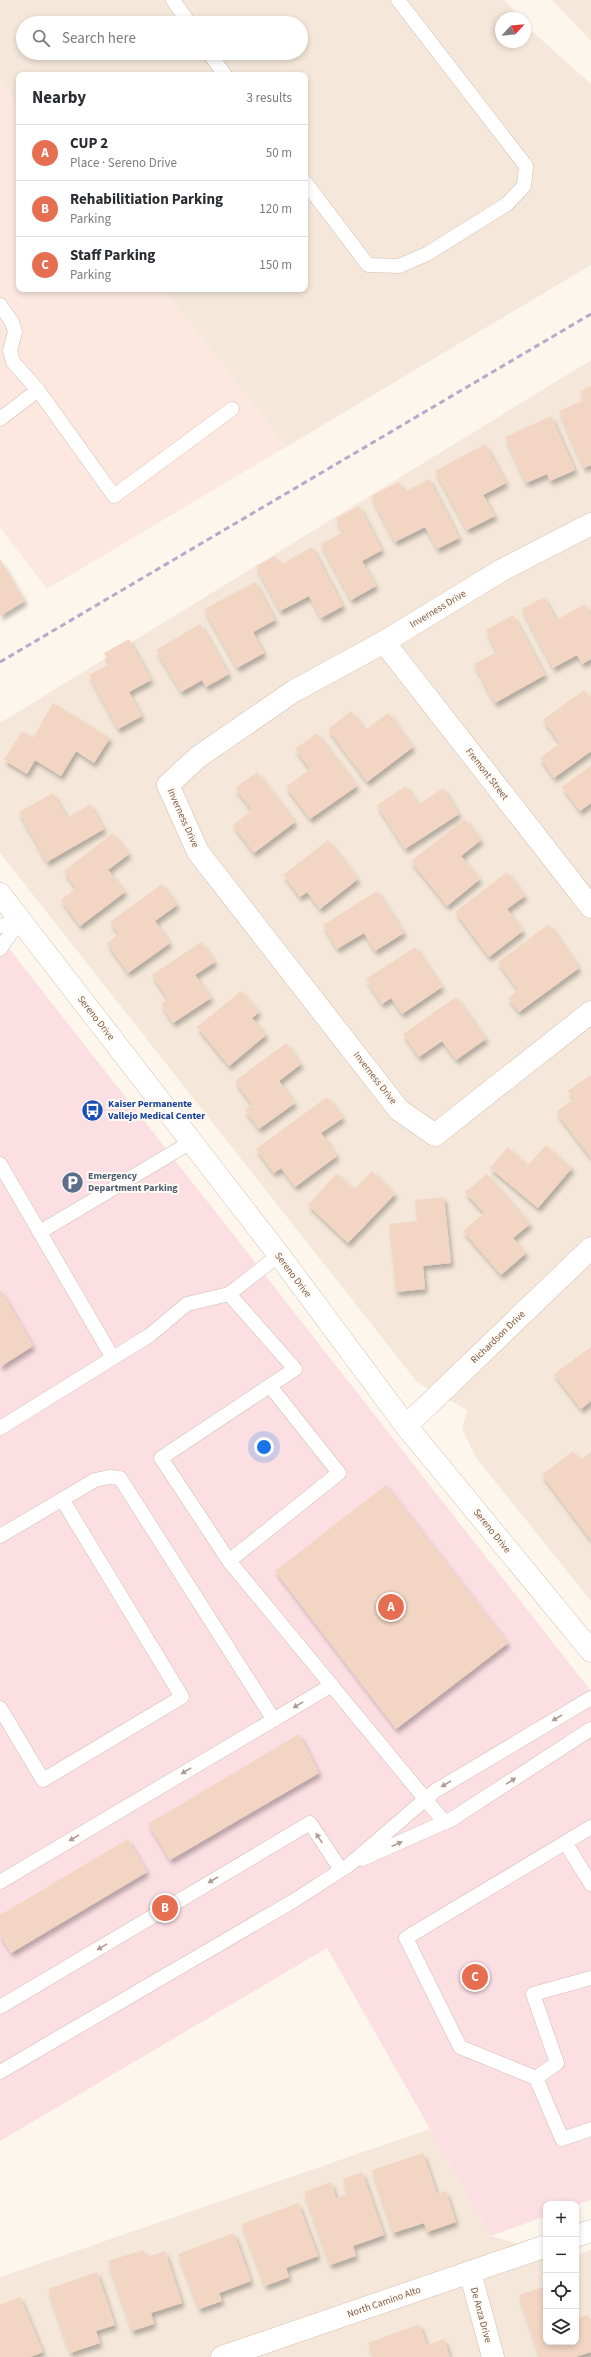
<!DOCTYPE html>
<html lang="en">
<head>
<meta charset="utf-8">
<style>
  :root { --surface:#fff; --page:#f7f7f7; --text:#2b2b33; --muted:#7c7c81; --line:#e1e1e2; --accent:#e76f51 }
  body { margin:0; font-family:"Source Sans 3",sans-serif; background:var(--page); color:var(--text) }
  .controls { position:absolute; right:12px; bottom:12px; display:grid; overflow:hidden; border-radius:8px; box-shadow:0 2px 6px #0003 }
  .controls button { width:36px; height:36px; display:grid; place-items:center; padding:0; border:0; border-bottom:1px solid var(--line); background:var(--surface); color:var(--text); font:20px sans-serif }
  .compass { position:absolute; left:495px; top:12px; width:36px; height:36px; border-radius:50%; background:var(--surface); box-shadow:0 2px 6px #0003; rotate:64deg }
  .you { position:absolute; left:264px; top:1447px; width:14px; height:14px; margin:-10px; border:3px solid #fff; border-radius:50%; background:#1a73e8; box-shadow:0 0 0 6px #1a73e833 }
  .badge { display:grid; place-items:center; width:26px; height:26px; border-radius:50%; background:var(--accent); color:#fff; font-size:13px; font-weight:700 }
  .pin { position:absolute; translate:-50% -50%; border:2px solid #fff; box-shadow:0 1px 4px #0006 }
  .list { margin:0; padding:0; list-style:none }
  h2 { display:flex; justify-content:space-between; align-items:center; height:52px; margin:0; padding:0 16px; font-size:17px }
  h2 small { font-size:13px; font-weight:400; color:var(--muted) }
  .list li { display:grid; grid-template-columns:26px 1fr auto; gap:12px; align-items:center; box-sizing:border-box; height:56px; padding:0 16px; border-top:1px solid var(--line) }
  .list b { display:block; font-size:15px; white-space:nowrap }
  .list p { margin:0; font-size:13px; white-space:nowrap; color:var(--muted) }
  .list em { font-size:13px; font-style:normal; color:var(--muted) }
  .icon { flex:none; width:22px; height:22px; fill:none; stroke:currentColor; stroke-width:2; stroke-linecap:round; stroke-linejoin:round }
  .map { position:relative; flex:none; width:591px; height:2357px; overflow:hidden }
  .search { position:absolute; background:var(--surface); box-shadow:0 2px 6px #0003; left:16px; top:16px; width:292px; height:44px; display:flex; align-items:center; gap:10px; box-sizing:border-box; padding:0 14px; border-radius:22px; color:var(--muted); font-size:15px }
  .panel { position:absolute; background:var(--surface); box-shadow:0 2px 6px #0003; left:16px; top:72px; width:292px; height:220px; border-radius:8px }
  .map>svg:first-child { display:block }
  .residential { fill:#f5e8da; fill-rule:evenodd }
  .commercial { fill:#fde8e0 }
  .medical { fill:#fbdfe3 }
  .building { fill:#f3d5c3; filter:url(#shadow) }
  .lines { fill:none; stroke-linecap:round; stroke-linejoin:round }
  .lane-casing { stroke:#d1beb0; stroke-width:15 }
  .street-casing { stroke:#d1beb0; stroke-width:23 }
  .secondary-casing { stroke:#d6c0b0; stroke-width:23 }
  .lane { stroke:#fff; stroke-width:14 }
  .street { stroke:#fff; stroke-width:22 }
  .secondary { stroke:#fff; stroke-width:22 }
  .rail { stroke:#b9a8c9; stroke-width:3; stroke-dasharray:6 4; stroke-linecap:butt }
  .oneway { fill:#af9d94 }
  .labels { text-anchor:middle; dominant-baseline:central; stroke-width:4; stroke-linejoin:round; paint-order:stroke }
  .street-label { font-size:10px; fill:#7a5c4d; stroke:#fffaf3 }
  .transit-label { font-size:10px; font-weight:bold; fill:#164399; stroke:#fffaf3; text-anchor:start }
  .service-label { font-size:10px; font-weight:bold; fill:#4e5e75; stroke:#fffaf3; text-anchor:start }
</style>
</head>
<body>
<div class="map">
<svg width="591" height="2357" viewBox="0 0 591 2357">
  <defs>
    <filter id="shadow"><feDropShadow dx="2.5" dy="4.5" stdDeviation="2" flood-color="#0004"/></filter>
  </defs>
  <rect width="100%" height="100%" fill="#fdf6ec"/>
  <!-- residential -->
  <path class="residential" d="M0,0H505L520,18H501V42H525V25L591,84V265L286,447L163,289H305V75H19V104L0,80ZM23,23H301V53H23Z
    M552,0H591V41L590,40Z
    M591,360V1601L477,1459L462,1429L467,1410L417,1382L0,853V723Z
    M430,2129L491,2236L546,2252V2342H576V2255L591,2250V2357H0V2277Z"/>
  <!-- commercial -->
  <path class="commercial" d="M0,80L19,104V289H163L286,447L47,589L0,528Z"/>
  <!-- medical -->
  <path class="medical" d="M0,937L591,1691V2200L576,2205L546,2204V2216L491,2236L327,1948L0,2141Z"/>
  <!-- building -->
  <path class="building" d="M591,386V465L584,468L559,411L584,400L580,391Z
    M551,416L575,470L550,481L547,474L526,483L505,437Z
    M485,444L506,483L483,495L495,516L467,530L435,471Z
    M429,479L459,538L437,549L425,527L395,542L371,496L399,482L404,492Z
    M359,506L382,550L362,561L376,586L351,600L321,544L343,532L336,518Z
    M312,547L343,606L321,618L309,596L280,611L256,566L275,556L280,565Z
    M0,559L25,601L0,616Z
    M255,582L275,620L253,632L264,653L237,668L204,609Z
    M544,597L556,620L585,604L591,615V659L582,664L577,655L553,668L522,609Z
    M513,615L545,675L495,703L474,664L497,652L486,630Z
    M200,624L229,674L206,687L202,680L181,692L156,650Z
    M129,639L151,680L129,692L142,716L118,729L89,675L110,664L104,653Z
    M584,690L591,700V751L554,778L540,758L560,743L543,720Z
    M53,703L110,738L94,763L76,751L61,776L35,760L27,774L4,760L22,731L33,738Z
    M351,711L365,730L388,713L413,747L367,782L328,729Z
    M317,733L357,786L310,819L286,787L310,769L295,749Z
    M591,765V803L580,811L562,787Z
    M257,772L295,822L254,853L233,825L252,810L235,788Z
    M406,786L418,805L443,788L459,814L405,849L377,805Z
    M53,793L67,818L90,804L104,829L47,862L19,812Z
    M465,819L481,840L461,856L480,879L447,906L411,861Z
    M113,833L129,854L108,870L125,892L80,926L61,900L76,888L64,871Z
    M328,840L358,879L320,909L307,892L300,897L283,875Z
    M507,872L525,896L507,909L523,931L489,957L455,912Z
    M162,884L177,905L155,921L170,943L128,973L107,943L119,934L110,922Z
    M377,891L404,933L375,951L364,933L337,949L323,925Z
    M549,924L579,968L519,1012L508,998L518,990L498,962Z
    M201,942L215,962L195,975L211,998L173,1023L161,1004L168,999L152,975Z
    M415,947L442,987L402,1014L391,998L382,1004L366,979Z
    M241,991L259,1012L252,1018L266,1035L229,1066L197,1027Z
    M456,997L486,1039L456,1060L442,1041L419,1057L403,1034Z
    M286,1043L301,1064L279,1081L295,1103L259,1129L245,1110L252,1105L235,1081Z
    M590,1075L591,1077V1158L556,1112L574,1099L568,1091Z
    M327,1097L343,1118L321,1133L337,1156L295,1187L281,1168L274,1173L256,1149Z
    M546,1145L572,1168L538,1208L490,1168L508,1147L528,1165Z
    M372,1171L395,1194L348,1243L308,1205L337,1173L354,1190Z
    M487,1174L530,1224L513,1238L526,1253L501,1275L463,1231L484,1213L465,1192Z
    M444,1197L451,1263L423,1266L425,1289L396,1292L389,1224L417,1221L415,1200Z
    M0,1289L33,1346L0,1367Z
    M591,1347V1401L581,1409L554,1374Z
    M573,1451L580,1460L591,1452V1540L542,1475Z
    M386,1485L508,1643L396,1729L275,1571Z
    M299,1734L319,1773L170,1860L148,1824Z
    M128,1839L147,1872L11,1953L0,1935V1915Z
    M423,2153L437,2194L446,2191L456,2222L427,2232L424,2223L393,2233L372,2170Z
    M362,2172L384,2235L353,2246L356,2256L330,2265L304,2192L331,2182L336,2198L348,2194L343,2179Z
    M298,2203L318,2256L286,2268L289,2277L265,2286L242,2224Z
    M234,2233L251,2281L219,2293L222,2301L199,2309L178,2254Z
    M143,2250L146,2257L165,2251L182,2303L151,2313L154,2324L132,2331L108,2261Z
    M97,2272L115,2325L96,2331L100,2343L70,2353L48,2289Z
    M546,2286V2342H576V2319L588,2315L591,2323V2352L575,2357H540L519,2295Z
    M20,2297L43,2352L30,2357H0V2305Z
    M419,2324L427,2345L444,2339L450,2357H373L368,2343Z"/>
  <g class="lines">
    <defs>
      <path id="lane" d="M173,0L189,23
        M209,53L225,75
        M305,182L368,265L399,266L427,254L507,204L524,186L526,166L398,0
        M0,305L12,322L15,332L10,351L13,362L38,390
        M0,419L38,390L114,496L232,409
        M0,926L20,920
        M0,949L20,920
        M0,1164L113,1358
        M40,1232L191,1142
        M229,1294L295,1369L161,1458L229,1561L445,1823
        M0,1428L150,1335L187,1304L229,1294L279,1255
        M0,1536L95,1480L109,1477L120,1478L274,1720
        M229,1561L339,1473L270,1386
        M0,1708L43,1780L182,1697L62,1499
        M591,1827L406,1938L460,2047L536,2078L562,2139L591,2129
        M566,1844L591,1884
        M362,1859L452,1819L591,1729
        M0,1882L332,1685
        M0,2007L310,1823L341,1870
        M0,2072L295,1900L349,1865L435,1791L591,1698
        M536,2078L557,2063L533,1994L591,1978"/>
      <path id="street" d="M591,524L502,570L384,642L294,691L198,757L168,785L198,852L399,1110L435,1135L591,1012
        M384,642L591,907
        M406,1426L591,1248
        M470,2272L493,2357"/>
      <path id="secondary" d="M0,894L279,1255L406,1426L591,1651
        M576,2236L591,2231
        M222,2357L546,2246"/>
    </defs>
    <!-- lane casing -->
    <use href="#lane" class="lane-casing"/>
    <!-- street casing -->
    <use href="#street" class="street-casing"/>
    <!-- secondary casing -->
    <use href="#secondary" class="secondary-casing"/>
    <!-- lane -->
    <use href="#lane" class="lane"/>
    <!-- street -->
    <use href="#street" class="street"/>
    <!-- secondary -->
    <use href="#secondary" class="secondary"/>
    <!-- rail -->
    <path class="rail" d="M0,662L591,314"/>
  </g>
  <!-- one-way arrows -->
  <defs><path id="oneway-solid" d="M-6-.8H1V-3.2L6.5 0L1 3.2V.8H-6Z"/></defs>
  <g class="oneway">
    <use href="#oneway-solid" transform="translate(298 1705) rotate(149)"/>
    <use href="#oneway-solid" transform="translate(557 1718) rotate(149)"/>
    <use href="#oneway-solid" transform="translate(186 1771) rotate(149)"/>
    <use href="#oneway-solid" transform="translate(511 1781) rotate(-33)"/>
    <use href="#oneway-solid" transform="translate(446 1784) rotate(149)"/>
    <use href="#oneway-solid" transform="translate(74 1838) rotate(149)"/>
    <use href="#oneway-solid" transform="translate(319 1838) rotate(-123)"/>
    <use href="#oneway-solid" transform="translate(397 1844) rotate(-24)"/>
    <use href="#oneway-solid" transform="translate(213 1880) rotate(149)"/>
    <use href="#oneway-solid" transform="translate(102 1947) rotate(149)"/>
  </g>
  <!-- icons -->
  <defs>
    <symbol id="bus-disc" viewBox="-11 -11 22 22"><circle r="9.5" fill="#1a4fb4" stroke="#fffaf3"/><path d="M-5-6H5V4H4V6H2V4H-2V6H-4V4H-5ZM-3.5-4V0h7V-4ZM-3.5 1.2v1.5H-2V1.2ZM2 1.2v1.5H3.5V1.2Z" fill="#fff"/></symbol>
    <symbol id="parking-disc" viewBox="-11 -11 22 22"><circle r="9.5" fill="#5c6f8a" stroke="#fffaf3"/><path d="M-3.5-5.5H1a3.5 3.5 0 0 1 0 7H-1V5.5H-3.5ZM-1-3.4V-.6H.8a1.4 1.4 0 0 0 0-2.8Z" fill="#fff"/></symbol>
  </defs>
  <g fill-rule="evenodd">
    <use href="#bus-disc" x="80" y="1098" width="25" height="25"/>
    <use href="#parking-disc" x="60" y="1170" width="25" height="25"/>
  </g>
  <g class="labels">
    <!-- street labels -->
    <g class="street-label">
      <text transform="translate(438 609) rotate(-31)">Inverness Drive</text>
      <text transform="translate(487 774) rotate(52)">Fremont Street</text>
      <text transform="translate(183 818) rotate(66)">Inverness Drive</text>
      <text transform="translate(96 1018) rotate(52)">Sereno Drive</text>
      <text transform="translate(375 1078) rotate(52)">Inverness Drive</text>
      <text transform="translate(293 1275) rotate(53)">Sereno Drive</text>
      <text transform="translate(498 1337) rotate(-44)">Richardson Drive</text>
      <text transform="translate(492 1531) rotate(51)">Sereno Drive</text>
      <text transform="translate(384 2302) rotate(-19)">North Camino Alto</text>
      <text transform="translate(481 2315) rotate(75)">De Anza Drive</text>
    </g>
    <!-- transit labels -->
    <g class="transit-label">
      <text x="108" y="1104">Kaiser Permanente<tspan x="108" dy="12">Vallejo Medical Center</tspan></text>
    </g>
    <!-- service labels -->
    <g class="service-label">
      <text x="88" y="1176">Emergency<tspan x="88" dy="12">Department Parking</tspan></text>
    </g>
  </g>
</svg>
<div class="controls">
<button>+</button>
<button>−</button>
<button><svg class="icon" aria-label="locate" viewBox="0 0 24 24"><circle cx="12" cy="12" r="6"/><path d="M12 2v4M12 18v4M2 12h4M18 12h4"/></svg></button>
<button><svg class="icon" aria-label="layers" viewBox="0 0 24 24"><path d="M12 4l9 5-9 5-9-5zM3 14l9 5 9-5"/></svg></button>
</div>
<svg class="compass" viewBox="-18 -18 36 36"><path d="M0-13l5 13h-10z" fill="#e53935"/><path d="M0 13l5-13h-10z" fill="#7c7c81"/></svg>
<div class="you"></div>
<div class="pin badge" style="left:391px;top:1607px">A</div>
<div class="pin badge" style="left:165px;top:1908px">B</div>
<div class="pin badge" style="left:475px;top:1977px">C</div>
<div class="search"><svg class="icon" aria-label="search" viewBox="0 0 24 24"><circle cx="10" cy="10" r="6"/><path d="M15 15l6 6"/></svg>Search here</div>
<section class="panel">
<h2>Nearby<small>3 results</small></h2>
<ul class="list">
<li><span class="badge">A</span><div><b>CUP 2</b><p>Place · Sereno Drive</p></div><em>50 m</em></li>
<li><span class="badge">B</span><div><b>Rehabilitiation Parking</b><p>Parking</p></div><em>120 m</em></li>
<li><span class="badge">C</span><div><b>Staff Parking</b><p>Parking</p></div><em>150 m</em></li>
</ul>
</section>
</div>
</body>
</html>
